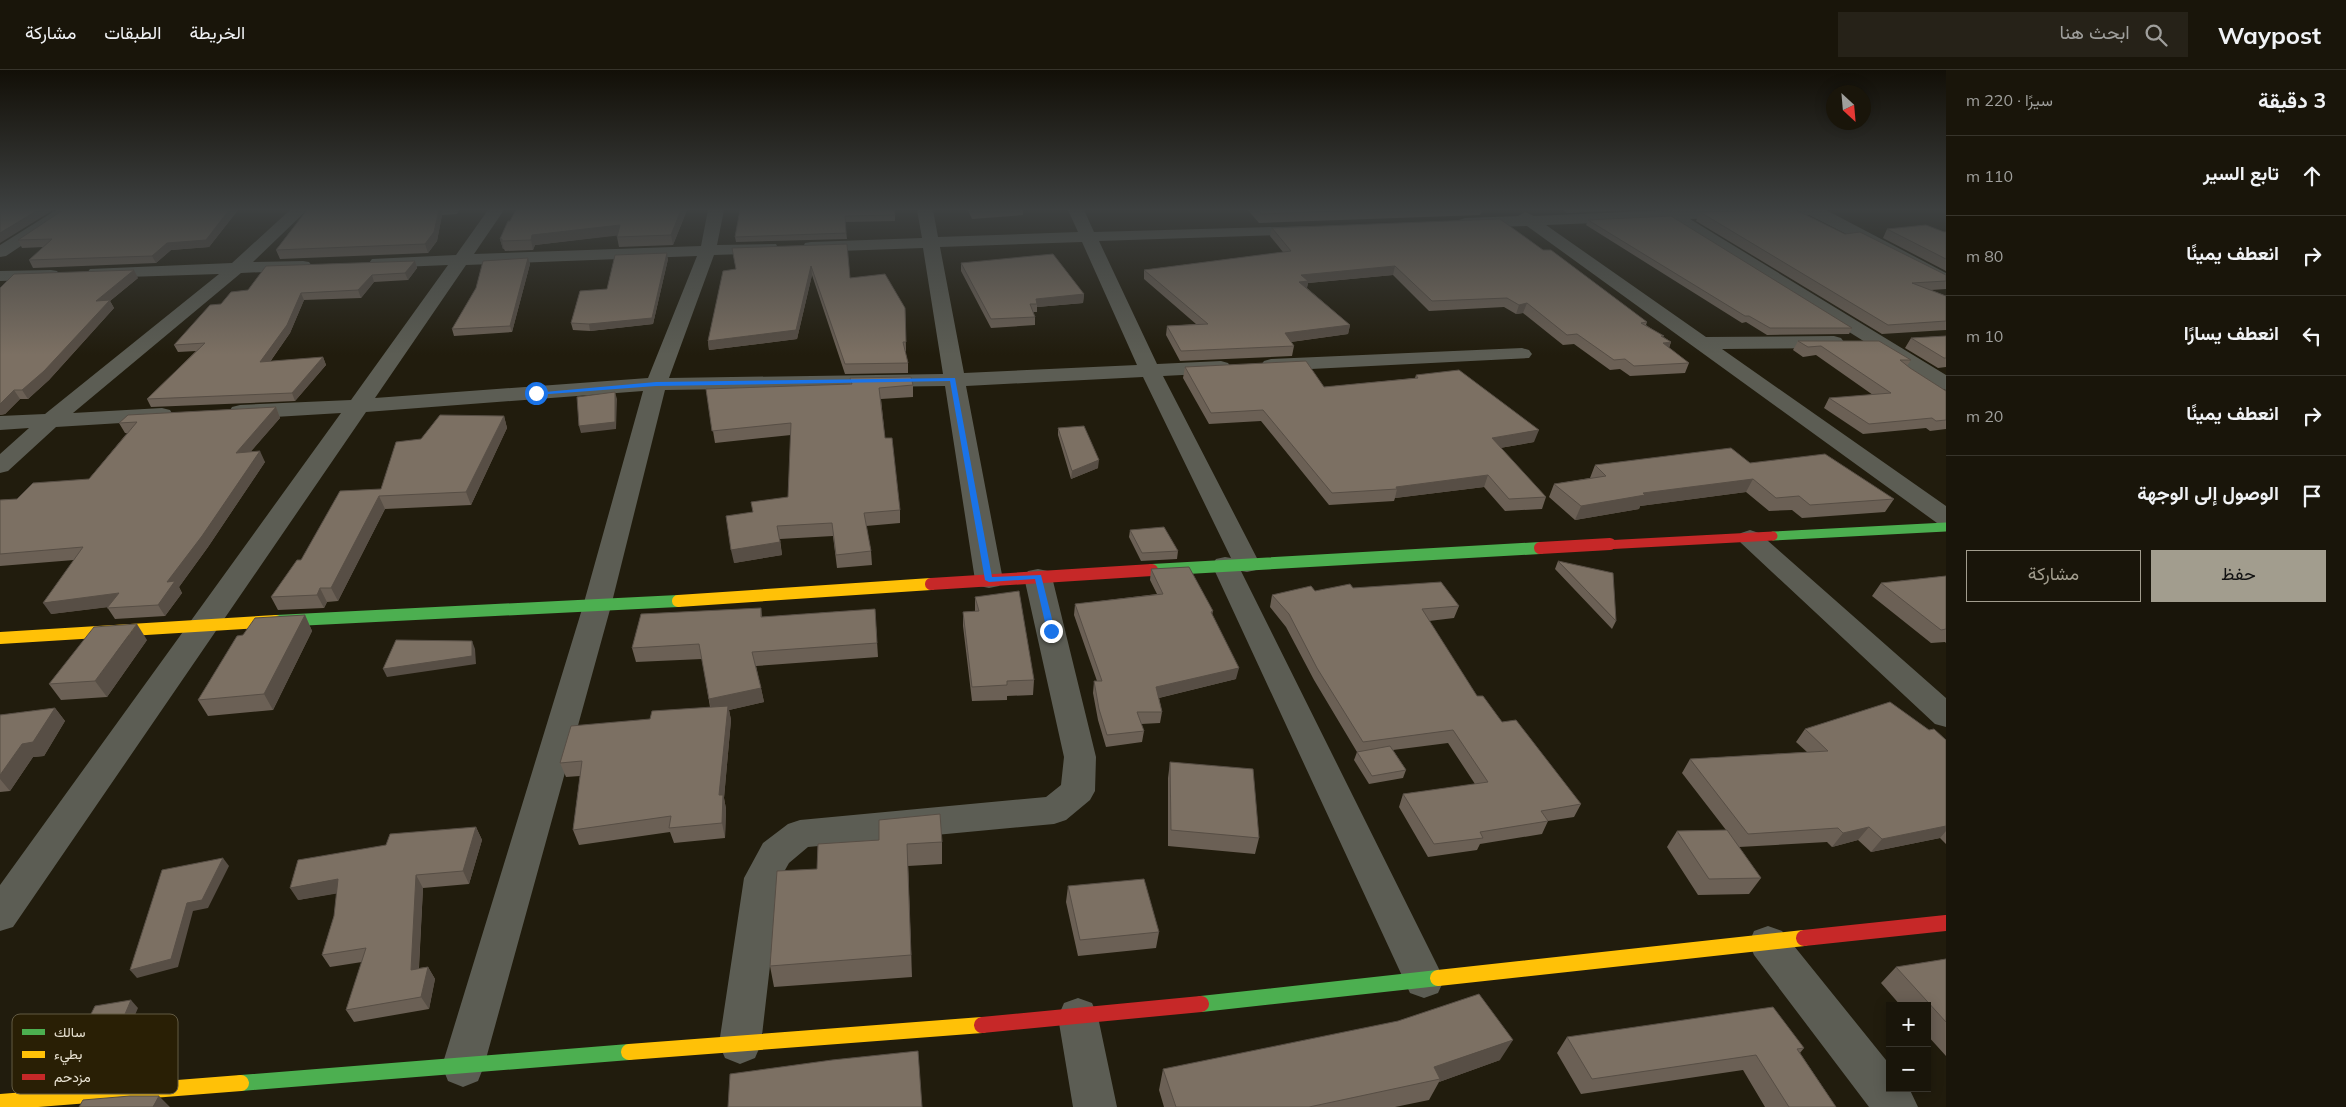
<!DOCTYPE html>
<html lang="ar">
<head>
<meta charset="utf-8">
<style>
  :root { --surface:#19150a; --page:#262218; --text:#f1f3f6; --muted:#9f9f9c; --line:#37342b; --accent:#a29d8e }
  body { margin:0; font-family:Mulish,Vazirmatn,sans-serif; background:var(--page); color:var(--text); direction:rtl }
  .controls { position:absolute; right:15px; bottom:15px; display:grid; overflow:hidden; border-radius:0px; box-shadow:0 2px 12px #0003 }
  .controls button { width:45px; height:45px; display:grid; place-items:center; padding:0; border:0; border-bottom:1px solid var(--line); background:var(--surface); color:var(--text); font:25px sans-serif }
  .compass { position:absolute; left:1826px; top:15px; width:45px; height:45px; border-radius:50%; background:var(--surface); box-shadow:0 2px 12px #0003; rotate:154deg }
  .stop { position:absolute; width:15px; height:15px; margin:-11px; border:4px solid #1a73e8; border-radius:50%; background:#fff }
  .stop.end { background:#1a73e8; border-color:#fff; box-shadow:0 1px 5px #0008 }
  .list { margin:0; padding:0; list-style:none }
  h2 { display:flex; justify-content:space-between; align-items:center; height:65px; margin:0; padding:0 20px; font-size:21px }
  h2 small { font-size:16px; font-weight:400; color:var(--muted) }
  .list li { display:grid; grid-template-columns:32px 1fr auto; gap:15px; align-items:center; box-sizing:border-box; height:80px; padding:0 20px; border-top:1px solid var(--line) }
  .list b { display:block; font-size:19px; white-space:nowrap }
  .list em { font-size:16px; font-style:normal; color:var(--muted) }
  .actions { display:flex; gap:10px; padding:15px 20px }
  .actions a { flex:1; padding:11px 0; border:1px solid var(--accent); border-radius:0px; text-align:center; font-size:18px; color:var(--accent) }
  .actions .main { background:var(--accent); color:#111 }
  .icon { flex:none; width:28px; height:28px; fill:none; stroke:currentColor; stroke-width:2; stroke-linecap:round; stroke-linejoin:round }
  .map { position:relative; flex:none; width:1946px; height:1037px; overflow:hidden; direction:ltr }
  header { display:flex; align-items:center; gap:30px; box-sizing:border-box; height:70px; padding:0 25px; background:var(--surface); border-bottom:1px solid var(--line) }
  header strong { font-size:24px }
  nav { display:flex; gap:28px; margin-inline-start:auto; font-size:18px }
  .search { width:350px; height:45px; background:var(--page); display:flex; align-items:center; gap:12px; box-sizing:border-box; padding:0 18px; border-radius:0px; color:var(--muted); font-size:19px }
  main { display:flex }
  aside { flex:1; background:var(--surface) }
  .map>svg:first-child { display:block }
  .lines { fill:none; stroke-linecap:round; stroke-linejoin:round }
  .street { fill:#5c5d54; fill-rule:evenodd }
  .fast-far2 { stroke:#4caf50; stroke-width:9 }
  .fast-far1 { stroke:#4caf50; stroke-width:12 }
  .fast { stroke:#4caf50; stroke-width:16 }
  .slow-far1 { stroke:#ffc107; stroke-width:12 }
  .slow { stroke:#ffc107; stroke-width:16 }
  .jam-far2 { stroke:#c62828; stroke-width:9 }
  .jam-far1 { stroke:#c62828; stroke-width:12 }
  .jam { stroke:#c62828; stroke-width:16 }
  .wall { fill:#6b6055 }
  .shaded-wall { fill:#574e45 }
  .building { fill:#7c7063; stroke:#574e45 }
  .route { fill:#1a73e8 }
  .key { fill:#291f05; stroke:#625a43; stroke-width:1 }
  .key-label { font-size:14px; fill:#e8e2d3 }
</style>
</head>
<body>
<header>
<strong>Waypost</strong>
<div class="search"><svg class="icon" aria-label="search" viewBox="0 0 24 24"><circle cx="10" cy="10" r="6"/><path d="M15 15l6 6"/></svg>ابحث هنا</div>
<nav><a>الخريطة</a><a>الطبقات</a><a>مشاركة</a></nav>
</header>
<main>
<aside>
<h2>3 دقيقة<small>سيرًا · 220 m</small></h2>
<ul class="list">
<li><svg class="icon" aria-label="ahead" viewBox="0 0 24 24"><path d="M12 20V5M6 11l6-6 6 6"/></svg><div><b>تابع السير</b></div><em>110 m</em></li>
<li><svg class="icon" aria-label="right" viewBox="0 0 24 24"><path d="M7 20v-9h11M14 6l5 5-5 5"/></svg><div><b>انعطف يمينًا</b></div><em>80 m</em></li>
<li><svg class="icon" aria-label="left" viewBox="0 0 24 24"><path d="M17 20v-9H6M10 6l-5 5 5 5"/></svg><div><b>انعطف يسارًا</b></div><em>10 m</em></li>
<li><svg class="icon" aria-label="right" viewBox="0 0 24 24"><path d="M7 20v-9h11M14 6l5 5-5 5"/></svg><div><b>انعطف يمينًا</b></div><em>20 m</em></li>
<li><svg class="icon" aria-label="arrive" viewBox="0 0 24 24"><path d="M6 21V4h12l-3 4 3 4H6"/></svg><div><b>الوصول إلى الوجهة</b></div></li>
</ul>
<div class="actions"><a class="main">حفظ</a><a>مشاركة</a></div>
</aside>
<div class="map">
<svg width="1946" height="1037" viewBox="0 0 1946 1037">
  <rect width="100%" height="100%" fill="#211c0d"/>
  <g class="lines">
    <!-- street -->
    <path class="street" d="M56,140H75L6,186L0,187V175Z
      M290,140H307L253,192L303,191L309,192L312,196L309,200L241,203L73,343L162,338L170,340L173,345L170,350L56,357L8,401L0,403V384L29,358L0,360V346L45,344L219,204L96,208L90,207L87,203L90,199L232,193Z
      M488,140H504L474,184L701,176L708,140H724L717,175L776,174L778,178L776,182L770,183L714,185L669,308L943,304L923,178L811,182L805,181L803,177L805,173L811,172L922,168L917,140H933L938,167L1078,162L1068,140H1084L1094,162L1313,156L1315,159L1313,162L1307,164L1099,171L1157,294L1221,291L1228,293L1231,297L1228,301L1221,303L1163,306L1260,494L1256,500L1247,502L1241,501L1438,897L1444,910L1438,923L1424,928L1410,923L1212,495L1216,489L1225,487L1231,488L1143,307L966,316L1003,510L999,516L989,518L979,516L975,510L945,316L665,320L611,536L484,996L478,1011L463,1017L448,1011L442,996L583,536L643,321L366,342L13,857L0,861V815L341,343L240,349L232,347L229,342L232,337L240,335L351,330L448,195L378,198L372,197L369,193L372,189L456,185ZM1082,172L1137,295L964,303L940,177ZM697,186L648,308L375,328L466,195Z
      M1826,140L1946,203V215L1809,145L1690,149L1946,305V320L1939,318L1669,150L1546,155L1706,267L1834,266L1841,268L1844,272L1841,276L1834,278L1722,279L1946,436V456L1937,453L1527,156L1465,158L1459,156L1457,153L1459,150L1465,148L1518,146L1525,142L1534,146L1672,140Z
      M51,200L57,201L60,205L57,209L0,211V201Z
      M1522,278L1529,280L1532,284L1529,288L1271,301L1264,299L1261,295L1264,291L1271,289Z
      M1750,460L1759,463L1946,628V657L1935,654L1741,473L1737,468L1741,463Z
      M1038,499L1048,501L1052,507L1096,687L1095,721L1090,730L1066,750L1054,754L808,777L789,793L780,809L761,974L755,988L740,994L725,988L719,974L744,808L763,773L788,754L800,750L1046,727L1061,715L1064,687L1024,507L1028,501Z
      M1768,856L1782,861L1890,995V1018H1909L1918,1037H1869L1754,885L1749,873L1754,861Z
      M1078,928L1092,933L1098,947L1117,1037H1073L1058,947L1064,933Z"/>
    <!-- fast-far2 -->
    <path class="fast-far2" d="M1773,466L1946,457"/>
    <!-- fast-far1 -->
    <path class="fast-far1" d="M1152,500L1540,478
      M276,551L678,531"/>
    <!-- fast -->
    <path class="fast" d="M1201,934L1438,908
      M241,1013L629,982"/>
    <!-- slow-far1 -->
    <path class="slow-far1" d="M678,531L931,514
      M0,568L276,551"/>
    <!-- slow -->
    <path class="slow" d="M1438,908L1804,868
      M629,982L982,955
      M0,1032L241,1013"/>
    <!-- jam-far2 -->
    <path class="jam-far2" d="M1585,476L1773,466"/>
    <!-- jam-far1 -->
    <path class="jam-far1" d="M1540,478L1610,474
      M931,514L1152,500"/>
    <!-- jam -->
    <path class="jam" d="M1804,868L1946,853
      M982,955L1201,934"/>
  </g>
  <!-- wall -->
  <path class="wall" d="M63,140H238L209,177L171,180L156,193L33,198L29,190L44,177L22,178L18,170Z
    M307,140H459L457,144L442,145L437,171L428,183L280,189L276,180Z
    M516,140H687L673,175L619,177L617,167V165L535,175L533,180L505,181L504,179H503L500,169Z
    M740,140H895V151L845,152L847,169L736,172L735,167Z
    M968,140H1023V145L972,149Z
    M1248,140H1482L1480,145L1259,153Z
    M1563,140H1629L1567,143Z
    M1700,142L1845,164L1946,211V219L1931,220L1946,226V260L1882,264L1696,151Z
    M1588,150L1852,258L1849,264L1767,265L1746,252L1742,253L1586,155Z
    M1272,158L1543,180L1647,252L1646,255L1671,272L1669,278L1689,293L1685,303L1630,306L1620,299L1610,300L1574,274L1563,275L1523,243L1516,244L1504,237L1429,241L1393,205L1308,213L1307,218L1350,255L1348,264L1291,272L1294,276L1292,286L1180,291L1166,265L1167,256L1196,254L1144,209V200L1283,182L1270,166Z
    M1887,159L1946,162V201L1883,168Z
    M732,178L850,208L905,238L906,281H905L908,293V303L845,304L812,205L797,269L709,280L708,271L736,199Z
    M528,188L530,194L512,262L454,266L452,259Z
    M668,189L653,254L590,261L573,260L571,253L607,219Z
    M415,191L417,198L408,210L374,212L361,228L304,230L290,263L270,292L323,287L326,295L295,331L151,337L147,329L196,281L178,282L174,275L221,234Z
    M961,193L1084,224L1083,233L1037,237V242H1033L1035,247V255L991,258L961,201Z
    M138,208L110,231L114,238L49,310L28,329H20L5,344L0,345V218Z
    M1946,266V297L1938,298L1905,278L1911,268Z
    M1798,271L1911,290L1907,296L1946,321V359L1930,361L1926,358L1863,364L1824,338L1829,328L1873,325L1816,285L1803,287L1793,280Z
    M1185,297L1324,317L1415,308L1416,305L1534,372L1500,378L1546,427L1542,439L1505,441L1484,417L1395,428L1394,431L1329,435L1261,351L1209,354L1183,308Z
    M850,308L913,315V327L881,329L885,368L900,440V453L866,456L871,481L872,495L837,498L833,466L780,469L782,485L734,493L753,442L788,427L791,365L715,373L706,319L850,314Z
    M276,337L280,348L251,381L265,392L208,477L179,517L182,523L165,546L115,549L107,537L51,544L74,490L0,496V430L17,429L89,409L127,363H125L119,353Z
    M504,346L507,358L471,435L385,439L338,531L327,532L324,538L278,540L271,527L301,490L381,419L421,369Z
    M1058,358L1098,398L1071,409L1058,365Z
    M1750,393L1894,429L1885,442L1802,448L1792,440L1769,441L1746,422L1640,436L1639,439L1575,450L1549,427L1554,414L1590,408L1595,395Z
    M1130,460L1178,481L1177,489L1141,491L1129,467Z
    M1558,491L1616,551L1612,559L1555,499Z
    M1151,499L1213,541L1212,545L1236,609L1159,628L1162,642L1160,653L1141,654L1144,661L1142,672L1106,677L1098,650L1093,623L1094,611H1097L1074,545L1075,534L1157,524L1150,510Z
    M1946,506V573L1945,572L1931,573L1872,526L1881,513Z
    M1353,518L1459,536L1454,548L1429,551L1477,626L1581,734L1574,747L1548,751L1542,764L1480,774L1477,780L1428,787L1399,737L1403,724L1475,714L1448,673L1393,680L1406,700L1403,708L1369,714L1354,690L1357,682L1314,610L1286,557L1270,537L1272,525Z
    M975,527L1034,610L1033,625L1007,626V630L972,631L963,556V542L975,541Z
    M761,538L762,547L875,539L878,587L756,596L764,632L729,640L731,650L724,728L726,739L725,768L674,773L670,762L579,775L573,760L580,706L566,707L560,693L650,649L710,637L702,589L636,592L632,578Z
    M305,545L312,561L273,640L208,646L198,630L243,565Z
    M147,570L107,627L61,630L49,614Z
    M55,638L65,651L44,686L33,687L10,721L0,722V645Z
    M1805,659L1929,660L1946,670V774L1940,768L1871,782L1858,770L1832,777L1827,772L1739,777L1761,808L1749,824L1698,825L1667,777L1677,761L1726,760L1682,703L1690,689L1807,682L1796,672Z
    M1170,692L1259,768L1255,784L1168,776V708Z
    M476,757L482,770L469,814L423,818L419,898L428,897L435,909L429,939L354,952L346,940L362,892L330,897L322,885L334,846L337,823L298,830L386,775Z
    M942,772V794L908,796L912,907L774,917L770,896L817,799L818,774Z
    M1068,816L1159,862L1156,878L1078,886L1066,832Z
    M1946,889V986L1927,965V936H1901L1881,913L1896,897Z
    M1567,967L1804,978L1800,983L1836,1037H1765L1743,1000L1581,1024L1557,983Z
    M1500,990L1439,1012L1429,1030L1395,1037H1164L1159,1020L1163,999Z"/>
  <!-- shaded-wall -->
  <path class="shaded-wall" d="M38,140H53L0,173V163Z
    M229,140H238L209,177L171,180L156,193L152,186L167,173Z
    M439,140H441L442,145L437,171L428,183L425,174Z
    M681,140H687L673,175L671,165Z
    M620,155L622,165L535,175L533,180L531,170L532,165Z
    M500,169H502V171L504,179H503Z
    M667,183L668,189L653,254L590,261L589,254Z
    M528,188L530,194L512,262L510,256Z
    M415,191L417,198L408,210L405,203Z
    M811,196L812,205L797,269L709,280L708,271Z
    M1395,196L1393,205L1308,213L1306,220L1297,221L1301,205Z
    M134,200L138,208L110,231L114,238L49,310L28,329L22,320L96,231Z
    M372,205L374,212L361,228L358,220Z
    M301,223L304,230L290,263L264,300L260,292Z
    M1084,224L1083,233L1037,237V234L1036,229Z
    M1527,233L1523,243L1516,244L1519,235Z
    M1350,255L1348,264L1283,273L1285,263Z
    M1671,272L1667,282L1663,273Z
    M323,287L326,295L295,331L292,323Z
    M14,320L20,329L5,344L0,345V334Z
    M615,322L617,329L616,359L581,363L579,356Z
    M276,337L280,348L241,393L236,383Z
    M504,346L507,358L471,435L466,422Z
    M1539,360L1534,372L1488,380L1492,368Z
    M260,381L265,392L208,477L179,517L182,523L165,546L158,535L167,512Z
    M1099,390L1098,398L1071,409L1072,401Z
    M1488,405L1484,417L1395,428L1397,419L1396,417Z
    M1753,409L1746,422L1640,436L1639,439L1575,450L1581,436L1643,423Z
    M379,426L385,439L338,531L331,518Z
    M780,472L782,485L734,493L731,480Z
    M320,518L327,532L324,538L317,525Z
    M119,523L126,535L51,544L43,533Z
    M305,545L312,561L273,640L264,624Z
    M137,554L147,570L107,627L95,611Z
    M472,571L475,579L476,594L387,607L383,599Z
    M1239,598L1236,609L1154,629L1156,617Z
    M761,618L764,632L729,640L731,650L724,728L726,739L725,768L722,753L712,644L709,629Z
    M55,638L65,651L44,686L33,687L10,721L0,709V705L22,674Z
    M1946,756V761L1940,768L1871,782L1882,769Z
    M476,757L482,770L469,814L463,801Z
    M1869,757L1858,770L1832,777L1843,763Z
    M907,774L908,796L912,907L911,885Z
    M223,788L229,796L208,838L193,841L178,897L137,908L130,900L187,833Z
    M416,805L423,818L418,912L411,900Z
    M338,809L346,822L298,830L290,818Z
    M428,897L435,909L429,939L421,927Z
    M131,930L138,938L124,971L86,978L78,970Z
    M1513,970L1500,990L1439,1012L1440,1009L1434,997Z
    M159,1026L170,1037H153Z"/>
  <!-- building -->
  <path class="building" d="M0,140H38L0,163Z
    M63,140H229L206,170L167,173L152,186L29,190L52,169L18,170Z
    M307,140H439L434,162L425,174L276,180Z
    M516,140H681L671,165L617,167L620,155L532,165L531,170L502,171V169H500L508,151H510Z
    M740,140H894L895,145L845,146L846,163L735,167Z
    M1258,140H1364L1261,144Z
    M1771,140H1796L1845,164L1860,162L1946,205V211L1912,213L1946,226V251L1888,255L1700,142Z
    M1671,146L1852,258H1770L1749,246H1745L1588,150Z
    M1500,149L1543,180H1551L1647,252L1641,253L1664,266H1661L1671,272L1663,273L1689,293L1634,296L1625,289L1614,290L1577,264L1567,265L1527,233L1519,235L1507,228L1432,231L1395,196L1301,205L1308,211L1299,212L1350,255L1285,263L1294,276L1181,281L1167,256L1208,254L1144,200L1291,181L1272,158Z
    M1926,155L1944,162H1946V189L1887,159Z
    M847,174L850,208L885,204L905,238L906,272H903L908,293L845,294L811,196L796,260L708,271L723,201L736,199L732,178Z
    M667,183L652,248L589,254L571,253L580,221L607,219L615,185Z
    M1053,184L1084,224L1036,229L1037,234H1030L1035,247L991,249L961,193Z
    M528,188L510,256L452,259L476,218L483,191Z
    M415,191L405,203L372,205L358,220L301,223L287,255L260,292L323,287L292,323L147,329L205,273L174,275L210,235L221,234L231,222L248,220L266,196Z
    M134,200L96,231L110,230L44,301L22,320H14L0,334V218L14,204Z
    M1946,266V288H1944L1911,268Z
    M1798,271H1879L1911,290H1900L1910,298L1946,321V350L1936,351L1932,348L1869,354L1829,328L1891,323L1821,276L1808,277Z
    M1306,291L1324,317L1418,308L1416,305L1459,300L1539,360L1492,368L1546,427L1509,429L1488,405L1396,417L1397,419L1332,423L1263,340L1211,343L1185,297Z
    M911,307L913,315L879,318L885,368H892L900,440L864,443L871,481L836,485L832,453L777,456L780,472L731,480L726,446L753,442L751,432L788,427L791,353L712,361L706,319L852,314L850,308Z
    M615,322V352L579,356L577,327Z
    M276,337L236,383L260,381L202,466L167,512L175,511L158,535L107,538L119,523L43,533L83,477L0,484V430L17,429L33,413L89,409L137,352L119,353L128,345Z
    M440,345L504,346L466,422L379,426L331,518H320L317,525L271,527L297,490H301L340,421L381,419L396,372L421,369Z
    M1084,356L1099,390L1072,401L1058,358Z
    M1731,378L1750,393L1825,384L1894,429L1810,435L1799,426L1776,428L1753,409L1643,423L1645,425L1581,436L1554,414L1606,406L1595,395Z
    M1164,457L1178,481L1142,483L1130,460Z
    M1558,491L1613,503L1616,551Z
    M1189,497L1213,541L1211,542L1239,598L1156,617L1162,642H1137L1144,661L1107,665L1099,639L1094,611H1102L1075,534L1163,524L1151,499Z
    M1946,506V559L1941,560L1881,513Z
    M1441,512L1459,536L1422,539L1477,626H1483L1502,652L1516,650L1581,734L1541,741L1548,751L1480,762L1483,768L1434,774L1403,724L1488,712L1453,660L1363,672L1317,598L1289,544L1272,525L1311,516L1315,521L1350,514L1353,518Z
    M1019,521L1034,610L1007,611V615L972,617L963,542L979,541L975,527Z
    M761,538V547L875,539L877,573L752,582L761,618L709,629L699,574L632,578L641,544Z
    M305,545L264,624L198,630L237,566L243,565L255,548Z
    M137,554L95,611L49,614L94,557Z
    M396,570L472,571V586L383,599Z
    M1890,632L1929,660L1934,659L1946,670V756L1882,769L1869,757L1843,763L1838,758L1748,764L1690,689L1828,681L1805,659Z
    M728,636L719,725H723L722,753L669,758L671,746L573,760L582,691L560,693L571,656L650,649L652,641Z
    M55,638L33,672L22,674L0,705V645Z
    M1390,676L1406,700L1372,706L1357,682Z
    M1170,692L1253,699L1259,768L1171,760Z
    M940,744L942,772L907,774L911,885L770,896L777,801L817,799L818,774L879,770V750Z
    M476,757L463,801L416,805L411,900L428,897L421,927L346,940L366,878L322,885L334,846L338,809L290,818L298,790L386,775L390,764Z
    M1727,760L1761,808L1709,809L1677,761Z
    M223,788L202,830L187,833L171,889L130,900L162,800Z
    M1144,809L1159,862L1080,870L1068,816Z
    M1946,889V952L1896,897Z
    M1479,924L1513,970L1434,997L1440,1009L1309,1037H1176L1163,999L1398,951Z
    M131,930L117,963L78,970L95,936Z
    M1773,937L1804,978L1797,979L1836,1037H1789L1756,985L1592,1009L1567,967Z
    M918,981L922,1037H728L730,1004L832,990Z
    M130,1026H159L153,1037H79L83,1030Z"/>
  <!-- sky -->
  <linearGradient id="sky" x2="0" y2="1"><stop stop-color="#120f07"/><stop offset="0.49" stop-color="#3d4040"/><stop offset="1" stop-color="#3d4040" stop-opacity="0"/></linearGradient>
  <rect width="1946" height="285" fill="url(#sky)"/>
  <!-- route -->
  <path class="route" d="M955,308L992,507L1041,505L1055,561L1054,563L1047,561L1035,509L989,512L985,510L950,311L656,316L536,325L533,323L656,312Z"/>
  <!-- legend -->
  <rect x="12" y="944" width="166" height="80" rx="8" class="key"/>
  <rect x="22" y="959" width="23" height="6" fill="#4caf50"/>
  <rect x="22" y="981" width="23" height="7" fill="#ffc107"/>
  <rect x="22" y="1004" width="23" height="6" fill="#c62828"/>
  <g class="key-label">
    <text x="54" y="967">سالك</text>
    <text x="54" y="989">بطيء</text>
    <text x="54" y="1012">مزدحم</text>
  </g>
</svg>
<div class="controls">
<button>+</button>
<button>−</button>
</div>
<svg class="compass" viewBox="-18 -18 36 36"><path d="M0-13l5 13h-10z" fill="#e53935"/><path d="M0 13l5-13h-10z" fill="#9f9f9c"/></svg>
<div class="stop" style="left:536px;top:323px"></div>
<div class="stop end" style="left:1051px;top:561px"></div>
</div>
</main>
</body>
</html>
